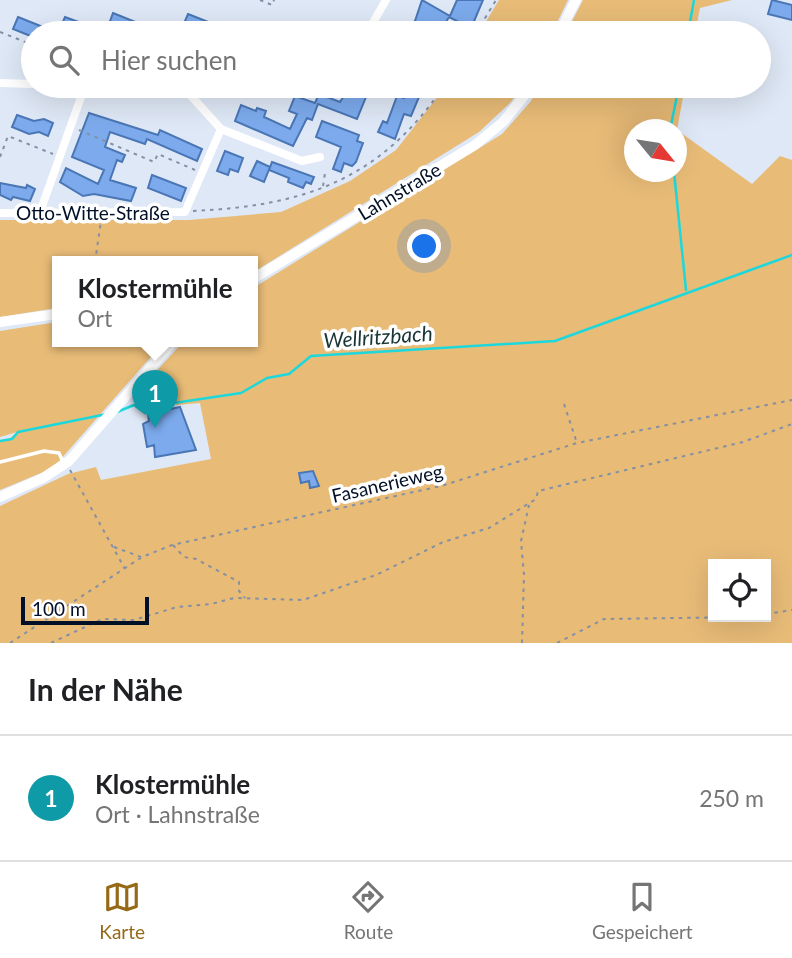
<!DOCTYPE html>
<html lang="de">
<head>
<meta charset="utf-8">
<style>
  :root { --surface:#fff; --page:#f6f6f6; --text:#202124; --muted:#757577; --line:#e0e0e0; --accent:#956916 }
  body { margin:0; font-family:Lato,sans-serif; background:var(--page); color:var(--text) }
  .controls { position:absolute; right:21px; bottom:21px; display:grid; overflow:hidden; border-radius:0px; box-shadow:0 7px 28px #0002 }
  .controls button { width:63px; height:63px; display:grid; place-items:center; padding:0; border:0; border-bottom:2px solid var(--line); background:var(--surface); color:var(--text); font:35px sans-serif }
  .compass { position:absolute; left:624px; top:119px; width:63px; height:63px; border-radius:50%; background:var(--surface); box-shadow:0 7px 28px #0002; rotate:120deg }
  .scale { position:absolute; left:21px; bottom:18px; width:128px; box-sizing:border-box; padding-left:7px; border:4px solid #010f27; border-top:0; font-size:19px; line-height:24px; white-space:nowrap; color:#010f27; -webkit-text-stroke:5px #fff; paint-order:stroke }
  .you { position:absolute; left:425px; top:247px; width:24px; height:24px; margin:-18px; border:5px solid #fff; border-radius:50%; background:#1a73e8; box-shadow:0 0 0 10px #1a73e833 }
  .badge { display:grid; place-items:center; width:46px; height:46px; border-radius:50%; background:var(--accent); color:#fff; font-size:23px; font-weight:700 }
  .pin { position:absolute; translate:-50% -58px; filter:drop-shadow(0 2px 4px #0008) }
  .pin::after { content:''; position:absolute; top:37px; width:24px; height:21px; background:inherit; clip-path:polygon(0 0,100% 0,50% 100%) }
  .popup { position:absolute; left:52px; top:256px; width:206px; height:91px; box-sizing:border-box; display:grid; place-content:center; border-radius:0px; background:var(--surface); filter:drop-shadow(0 2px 5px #0005); font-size:23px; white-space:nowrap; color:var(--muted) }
  .popup b { font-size:26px; color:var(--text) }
  .popup::after { content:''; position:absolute; left:50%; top:100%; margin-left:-14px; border:14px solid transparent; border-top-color:var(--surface) }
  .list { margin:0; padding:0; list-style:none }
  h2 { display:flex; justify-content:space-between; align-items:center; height:91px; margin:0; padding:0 28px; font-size:30px }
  h2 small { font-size:23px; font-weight:400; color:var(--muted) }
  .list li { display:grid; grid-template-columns:46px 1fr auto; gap:21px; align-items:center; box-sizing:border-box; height:126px; padding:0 28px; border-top:2px solid var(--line) }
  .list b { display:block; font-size:26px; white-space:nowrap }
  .list p { margin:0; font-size:23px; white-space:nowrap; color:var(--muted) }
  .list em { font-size:23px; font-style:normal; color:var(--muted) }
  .icon { flex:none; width:38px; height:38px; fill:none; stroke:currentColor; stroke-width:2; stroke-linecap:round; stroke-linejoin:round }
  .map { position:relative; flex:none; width:792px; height:643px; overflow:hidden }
  .search { position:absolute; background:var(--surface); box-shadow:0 7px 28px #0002; left:21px; right:21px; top:21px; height:77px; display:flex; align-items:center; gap:18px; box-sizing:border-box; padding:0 24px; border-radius:38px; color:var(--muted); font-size:26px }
  .sheet { height:217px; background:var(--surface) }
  nav { display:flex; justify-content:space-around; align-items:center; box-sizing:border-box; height:98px; border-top:2px solid var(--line); background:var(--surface); font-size:19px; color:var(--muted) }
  nav a { display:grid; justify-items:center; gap:4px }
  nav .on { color:var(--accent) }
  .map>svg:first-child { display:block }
  .green { fill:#e8bb77; fill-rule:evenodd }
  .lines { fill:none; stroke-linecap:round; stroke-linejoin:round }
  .stream { stroke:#1cd8dc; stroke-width:2.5 }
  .building { fill:#7caaec; stroke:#4a76b5; stroke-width:2 }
  .path { stroke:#8590a2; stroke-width:2; stroke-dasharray:3.5 5; stroke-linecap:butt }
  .service { stroke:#fff; stroke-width:3.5 }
  .minor { stroke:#fff; stroke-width:8 }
  .tertiary { stroke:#fff; stroke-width:10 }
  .secondary { stroke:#fff; stroke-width:10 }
  .labels { text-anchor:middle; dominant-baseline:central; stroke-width:7; stroke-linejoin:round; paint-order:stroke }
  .street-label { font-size:19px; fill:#010f27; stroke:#fff }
  .water-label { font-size:21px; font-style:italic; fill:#1a3536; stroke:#fff }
</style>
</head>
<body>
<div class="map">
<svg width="792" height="643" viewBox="0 0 792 643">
  <rect width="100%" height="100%" fill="#dfe8f6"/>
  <!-- green -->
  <path class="green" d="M499,0H568L552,33H479Z
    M583,0H732L700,8L695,33H566Z
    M446,86H522L511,102L479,132L257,270L253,271V262H57V308L0,317V220H189L281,212L350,181L396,150Z
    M539,86H685L677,130L752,184L780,156L792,160V643H0V506L68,474L96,467L101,480L211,459L200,403L177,405L151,377L183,342H253V288L502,134L531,101ZM634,130H676V172H634ZM713,564H766V617H713Z
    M57,322V342H164L53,468L0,490V440H8L17,432L0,437V331Z"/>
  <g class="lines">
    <!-- stream -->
    <path class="stream" d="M688,33L694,0
      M670,130L679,86
      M674,172L686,290
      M117,412L134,405L145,413L174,403L241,393L267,378L289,374L311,356L555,341L792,255
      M0,441L12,439L18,432L107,414"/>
  </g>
  <!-- building -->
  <path class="building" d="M422,0L450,16L457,0H483L469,33L458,31L461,23L449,17L439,33H411Z
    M772,0L792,5V20L768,14Z
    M113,13L148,27L146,33H58L65,17L106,32Z
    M188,14L236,33H195L182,28Z
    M18,17L58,33H33V37L13,29Z
    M246,23L271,33H242Z
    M350,86H386L382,94L368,92L357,119L318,104L312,120L307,118L293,146L235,121L241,105L256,111L257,108L266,111L264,117L290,129L297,114L289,111L295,96L315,103L319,94L340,102Z
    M407,91L419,97L411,116L404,114L395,139L378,132L383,121L387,123L397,96L404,98Z
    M89,113L158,135L160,130L202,149L197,161L147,139L145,144L110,132L105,147L125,155L122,162L117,160L110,180L136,188L131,201L94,194L83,196L60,182L66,168L98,184L104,170L72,157Z
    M17,115L34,121L44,119L53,123L48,136L39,132L29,134L12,127Z
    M322,121L359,135L357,141L363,143L356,162L352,166L344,163L341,172L333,169L341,147L316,137Z
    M225,151L243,158L238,172L230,169L228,175L217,171Z
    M257,161L270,167L264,182L250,176Z
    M272,162L314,177L311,184L306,182L303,188L288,182L289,178L269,170Z
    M152,175L186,188L181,201L148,188Z
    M0,183L26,188L27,185L35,189L30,201L13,197L11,200L0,195Z
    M180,407L196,450L155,457L154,445L147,447L143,424L149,421L148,414Z
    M313,471L319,486L310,488L309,481L301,483L299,473Z"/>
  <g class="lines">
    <!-- path -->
    <path class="path" d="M260,0L272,5L274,0
      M157,26L177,33
      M0,32L33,45
      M476,33L496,0
      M424,86L438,92
      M79,130L154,162L158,154L195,170
      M0,157L8,136L53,154
      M323,186L325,173
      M193,211C304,206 380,180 444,86
      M95,262L101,221
      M564,404L577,443
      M70,470L125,569
      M173,545L184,557L196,559L239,582V591L245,598
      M114,547L141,557
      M766,614L792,610
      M10,643L142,557L172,545L441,486L577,443L792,400
      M51,643L102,619L134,620L177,607L211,604L234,598L303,600L376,575L443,542L489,528L536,499L538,491L743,442L792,424
      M522,643L524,575L521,541L529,505
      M557,643L604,619L750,617"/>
    <!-- service -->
    <path class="service" d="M0,462L44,451L59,453L64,464"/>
    <!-- minor -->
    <path class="minor" d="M367,33L386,0
      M0,83L33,84
      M137,86H283
      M183,87L221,129L302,161L320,157
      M40,212L85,86
      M0,213L185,212L221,129"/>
    <!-- tertiary -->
    <path class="tertiary" d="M0,497L43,478L69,461L173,342"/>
    <!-- secondary -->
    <path class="secondary" d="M559,33L576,0
      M253,279L475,145L503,122L532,86
      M0,322L57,314"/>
  </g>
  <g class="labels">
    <!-- street labels -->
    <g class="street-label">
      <text transform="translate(399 191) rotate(-31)">Lahnstraße</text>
      <text x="93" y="212">Otto-Witte-Straße</text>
      <text transform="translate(387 483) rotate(-13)">Fasanerieweg</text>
    </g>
    <!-- water labels -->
    <g class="water-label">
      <text transform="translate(378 336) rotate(-4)">Wellritzbach</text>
    </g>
  </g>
</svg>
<div class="controls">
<button><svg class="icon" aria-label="locate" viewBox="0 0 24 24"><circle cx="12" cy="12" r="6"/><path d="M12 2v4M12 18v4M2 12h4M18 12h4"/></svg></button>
</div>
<svg class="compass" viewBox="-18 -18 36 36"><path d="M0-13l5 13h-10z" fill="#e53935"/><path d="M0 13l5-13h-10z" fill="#757577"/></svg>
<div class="scale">100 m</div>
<div class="you"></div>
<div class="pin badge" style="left:155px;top:428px;background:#0f9aa8">1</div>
<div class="popup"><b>Klostermühle</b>Ort</div>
<div class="search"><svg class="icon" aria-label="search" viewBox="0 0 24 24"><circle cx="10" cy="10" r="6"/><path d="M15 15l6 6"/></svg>Hier suchen</div>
</div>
<section class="sheet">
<h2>In der Nähe<small></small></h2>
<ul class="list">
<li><span class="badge" style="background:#0f9aa8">1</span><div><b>Klostermühle</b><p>Ort · Lahnstraße</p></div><em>250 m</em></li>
</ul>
</section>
<nav>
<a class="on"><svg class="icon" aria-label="map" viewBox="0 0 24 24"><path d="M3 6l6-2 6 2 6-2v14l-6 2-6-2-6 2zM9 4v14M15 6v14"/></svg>Karte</a>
<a><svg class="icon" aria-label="directions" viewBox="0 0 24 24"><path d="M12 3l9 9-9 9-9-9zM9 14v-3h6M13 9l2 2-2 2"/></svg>Route</a>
<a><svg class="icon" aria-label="saved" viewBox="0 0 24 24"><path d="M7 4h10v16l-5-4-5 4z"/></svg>Gespeichert</a>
</nav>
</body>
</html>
